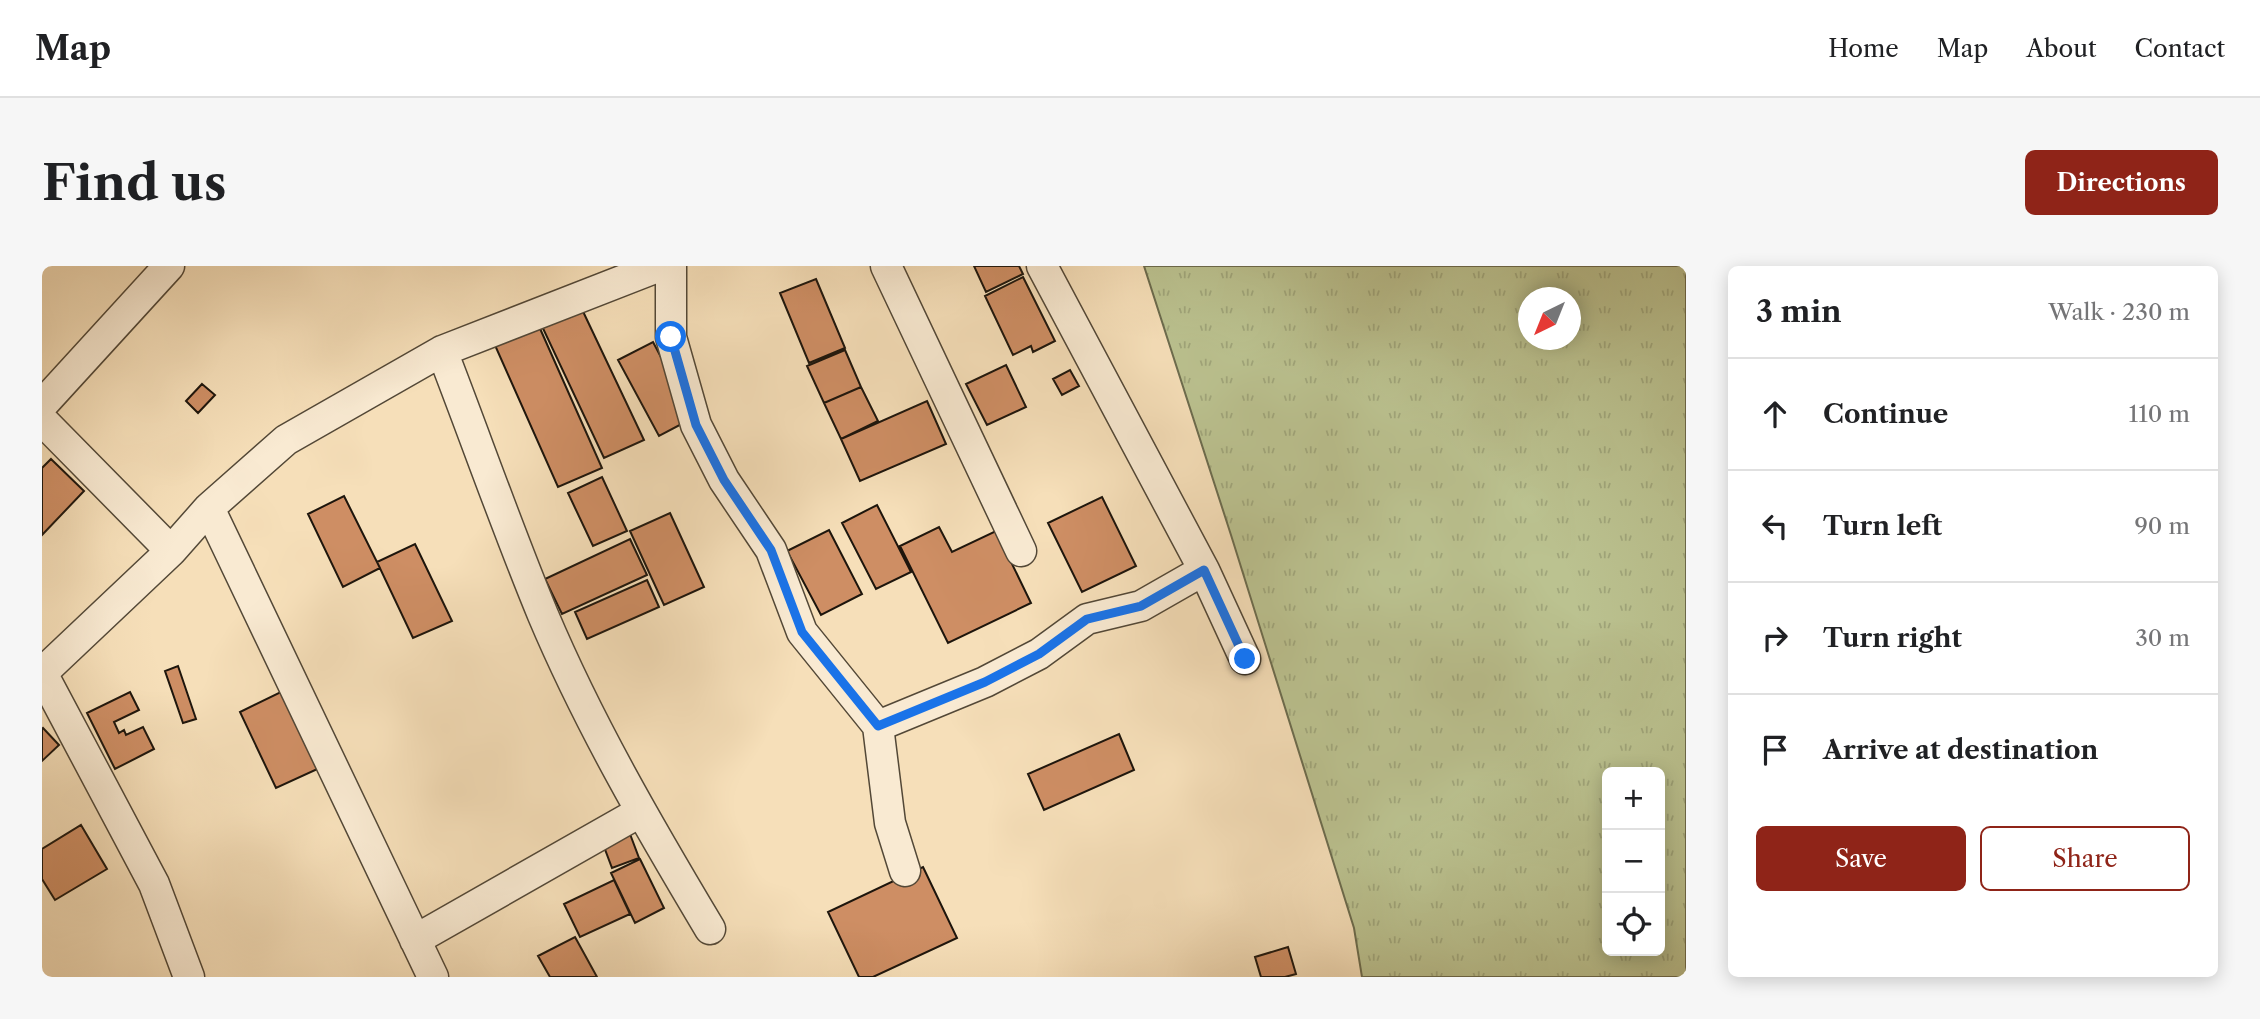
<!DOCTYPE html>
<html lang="en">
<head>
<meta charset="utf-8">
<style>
  :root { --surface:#fff; --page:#f6f6f6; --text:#202124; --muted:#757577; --line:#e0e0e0; --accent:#8f2418 }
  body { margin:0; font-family:"Libre Caslon Text",serif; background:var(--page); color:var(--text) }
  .controls { position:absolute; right:21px; bottom:21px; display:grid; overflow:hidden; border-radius:10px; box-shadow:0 4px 18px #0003 }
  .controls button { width:63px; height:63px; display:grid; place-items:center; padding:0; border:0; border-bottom:2px solid var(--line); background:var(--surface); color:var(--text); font:35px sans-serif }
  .compass { position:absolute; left:1476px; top:21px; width:63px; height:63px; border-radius:50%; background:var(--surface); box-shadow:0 4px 18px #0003; rotate:223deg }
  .stop { position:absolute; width:21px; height:21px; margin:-16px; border:5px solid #1a73e8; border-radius:50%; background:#fff }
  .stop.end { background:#1a73e8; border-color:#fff; box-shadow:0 2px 7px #0008 }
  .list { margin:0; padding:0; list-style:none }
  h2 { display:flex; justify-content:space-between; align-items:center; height:91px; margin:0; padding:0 28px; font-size:30px }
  h2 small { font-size:23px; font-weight:400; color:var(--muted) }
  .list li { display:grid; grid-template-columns:46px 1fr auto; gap:21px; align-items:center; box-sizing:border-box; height:112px; padding:0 28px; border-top:2px solid var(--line) }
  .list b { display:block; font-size:26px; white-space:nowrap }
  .list em { font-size:23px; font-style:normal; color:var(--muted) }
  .actions { display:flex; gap:14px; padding:21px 28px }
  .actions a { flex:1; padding:16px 0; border:2px solid var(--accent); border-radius:10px; text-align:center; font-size:24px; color:var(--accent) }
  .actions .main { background:var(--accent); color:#fff }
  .icon { flex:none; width:38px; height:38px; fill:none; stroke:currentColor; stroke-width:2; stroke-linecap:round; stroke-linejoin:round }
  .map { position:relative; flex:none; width:1644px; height:711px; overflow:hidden; border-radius:10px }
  header { display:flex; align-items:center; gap:42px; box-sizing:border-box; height:98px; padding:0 35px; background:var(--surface); border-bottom:2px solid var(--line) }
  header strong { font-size:33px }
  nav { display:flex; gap:38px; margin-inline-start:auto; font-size:24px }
  .intro { display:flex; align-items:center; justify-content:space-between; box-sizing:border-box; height:168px; padding:0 42px }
  h1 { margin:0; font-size:49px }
  .button { padding:18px 32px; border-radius:10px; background:var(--accent); color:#fff; font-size:24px; font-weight:700 }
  main { display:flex; gap:42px; padding:0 42px }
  aside { flex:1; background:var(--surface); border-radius:10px; box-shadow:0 4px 18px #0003 }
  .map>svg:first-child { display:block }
  .grass { fill:url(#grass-tufts); stroke:#6c6c4e; stroke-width:2; fill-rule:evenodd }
  .building { fill:#ce8e64; stroke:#1d150c; stroke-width:2 }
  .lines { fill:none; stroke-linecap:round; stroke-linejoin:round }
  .minor-casing { stroke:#534837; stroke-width:33 }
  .minor { stroke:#f9ead2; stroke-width:30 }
  .route { stroke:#1a73e8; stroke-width:9 }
</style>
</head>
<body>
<header>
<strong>Map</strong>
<nav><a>Home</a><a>Map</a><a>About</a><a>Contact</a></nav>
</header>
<div class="intro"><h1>Find us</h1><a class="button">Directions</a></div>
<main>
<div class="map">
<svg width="1644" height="711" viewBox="0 0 1644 711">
  <defs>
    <pattern id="grass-tufts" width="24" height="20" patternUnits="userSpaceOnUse" patternTransform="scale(1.75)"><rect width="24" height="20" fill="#bbc290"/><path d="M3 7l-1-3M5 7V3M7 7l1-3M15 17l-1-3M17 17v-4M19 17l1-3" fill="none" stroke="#a0a67b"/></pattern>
  </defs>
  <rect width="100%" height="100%" fill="#f6dfb9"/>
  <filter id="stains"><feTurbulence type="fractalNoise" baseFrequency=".00286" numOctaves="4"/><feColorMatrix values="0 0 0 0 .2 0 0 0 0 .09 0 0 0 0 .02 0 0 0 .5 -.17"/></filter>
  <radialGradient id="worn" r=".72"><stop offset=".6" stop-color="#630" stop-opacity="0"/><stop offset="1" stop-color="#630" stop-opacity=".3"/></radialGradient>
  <!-- grass -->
  <path class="grass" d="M1102,0H1644V711H1320L1312,662L1189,269ZM1486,32H1528V74H1486ZM1565,506H1618V685H1565Z"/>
  <!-- building -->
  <path class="building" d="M932,0H977L981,8L944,26Z
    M981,11L1013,75L991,86L989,80L971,89L943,30Z
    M774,13L803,82L767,97L738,27Z
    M537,37L602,174L562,192L498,56Z
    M496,58L560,202L516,221L452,77Z
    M611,76L651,152L617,170L576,94Z
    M803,84L819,121L782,137L765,100Z
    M964,99L984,141L945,159L924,118Z
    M1028,104L1037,120L1020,129L1011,113Z
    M160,118L173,129L156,147L144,135Z
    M819,121L836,155L799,173L782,137Z
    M885,135L904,178L818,215L799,173Z
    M9,193L42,225L0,269V202Z
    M560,211L585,265L551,280L526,227Z
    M302,230L338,302L301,321L266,248Z
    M1060,231L1094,300L1040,326L1006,257Z
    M835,239L869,306L834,323L800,257Z
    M628,247L662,321L622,339L588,265Z
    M897,261L910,286L954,265L989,337L906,377L858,280Z
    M787,264L820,328L779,349L745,285Z
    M588,273L605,309L520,348L503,313Z
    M373,278L410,355L371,372L335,296Z
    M605,314L617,341L545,373L533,346Z
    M136,400L154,453L141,457L123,405Z
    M245,423L282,500L234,522L198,446Z
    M88,426L97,444L72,456L77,467L82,464L84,469L101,461L112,483L73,503L45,447Z
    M1,462L17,479L0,495V463Z
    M1077,468L1092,504L1002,544L986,508Z
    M39,559L65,603L13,634L0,613V583Z
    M588,568L597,592L570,602L561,578Z
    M598,593L622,642L593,657L569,607Z
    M881,601L915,672L831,711H817L786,646Z
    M572,614L588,648L538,671L522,638Z
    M533,671L555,711H508L496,690Z
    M1246,681L1254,708L1243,711H1219L1213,691Z"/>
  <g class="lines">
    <defs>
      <path id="minor" d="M629,0V71L654,159L682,214L729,284L760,366L836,460L848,557L863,605
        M844,0L979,285
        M1000,0L1162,304L1203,393
        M400,85C434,173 465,262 501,349C547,458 607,561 668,663
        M0,139L127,0
        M0,154L129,285L0,407
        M167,242L391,711
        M129,285L167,242L244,174L400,85L618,0
        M0,407L112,618L147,711
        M836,460L943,416L997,388L1045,353L1099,340L1162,304
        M373,674L598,546"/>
    </defs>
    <!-- minor casing -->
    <use href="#minor" class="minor-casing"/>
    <!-- minor -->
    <use href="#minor" class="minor"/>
  </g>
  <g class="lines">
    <!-- route -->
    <path class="route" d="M629,71L654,159L682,214L729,284L760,366L836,460L943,416L997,388L1045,353L1099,340L1162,304L1203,393"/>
  </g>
  <rect width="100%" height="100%" filter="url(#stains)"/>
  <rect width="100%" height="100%" fill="url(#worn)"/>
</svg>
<div class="controls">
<button>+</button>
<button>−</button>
<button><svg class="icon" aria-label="locate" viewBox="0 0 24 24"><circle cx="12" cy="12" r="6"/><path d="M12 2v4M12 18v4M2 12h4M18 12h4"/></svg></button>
</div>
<svg class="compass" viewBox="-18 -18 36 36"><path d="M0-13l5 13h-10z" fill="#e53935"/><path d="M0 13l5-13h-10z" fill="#757577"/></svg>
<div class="stop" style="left:629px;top:71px"></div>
<div class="stop end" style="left:1203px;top:393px"></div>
</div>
<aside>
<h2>3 min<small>Walk · 230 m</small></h2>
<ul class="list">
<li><svg class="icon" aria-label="ahead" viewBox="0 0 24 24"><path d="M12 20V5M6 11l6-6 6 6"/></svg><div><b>Continue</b></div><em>110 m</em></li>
<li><svg class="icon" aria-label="left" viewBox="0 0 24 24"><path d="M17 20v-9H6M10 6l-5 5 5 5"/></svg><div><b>Turn left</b></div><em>90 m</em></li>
<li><svg class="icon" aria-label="right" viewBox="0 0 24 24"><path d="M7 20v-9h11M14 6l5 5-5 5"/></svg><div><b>Turn right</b></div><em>30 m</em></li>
<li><svg class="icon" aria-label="arrive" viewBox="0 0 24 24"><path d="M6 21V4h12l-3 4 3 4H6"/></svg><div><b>Arrive at destination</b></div></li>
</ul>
<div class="actions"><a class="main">Save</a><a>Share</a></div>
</aside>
</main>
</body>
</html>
